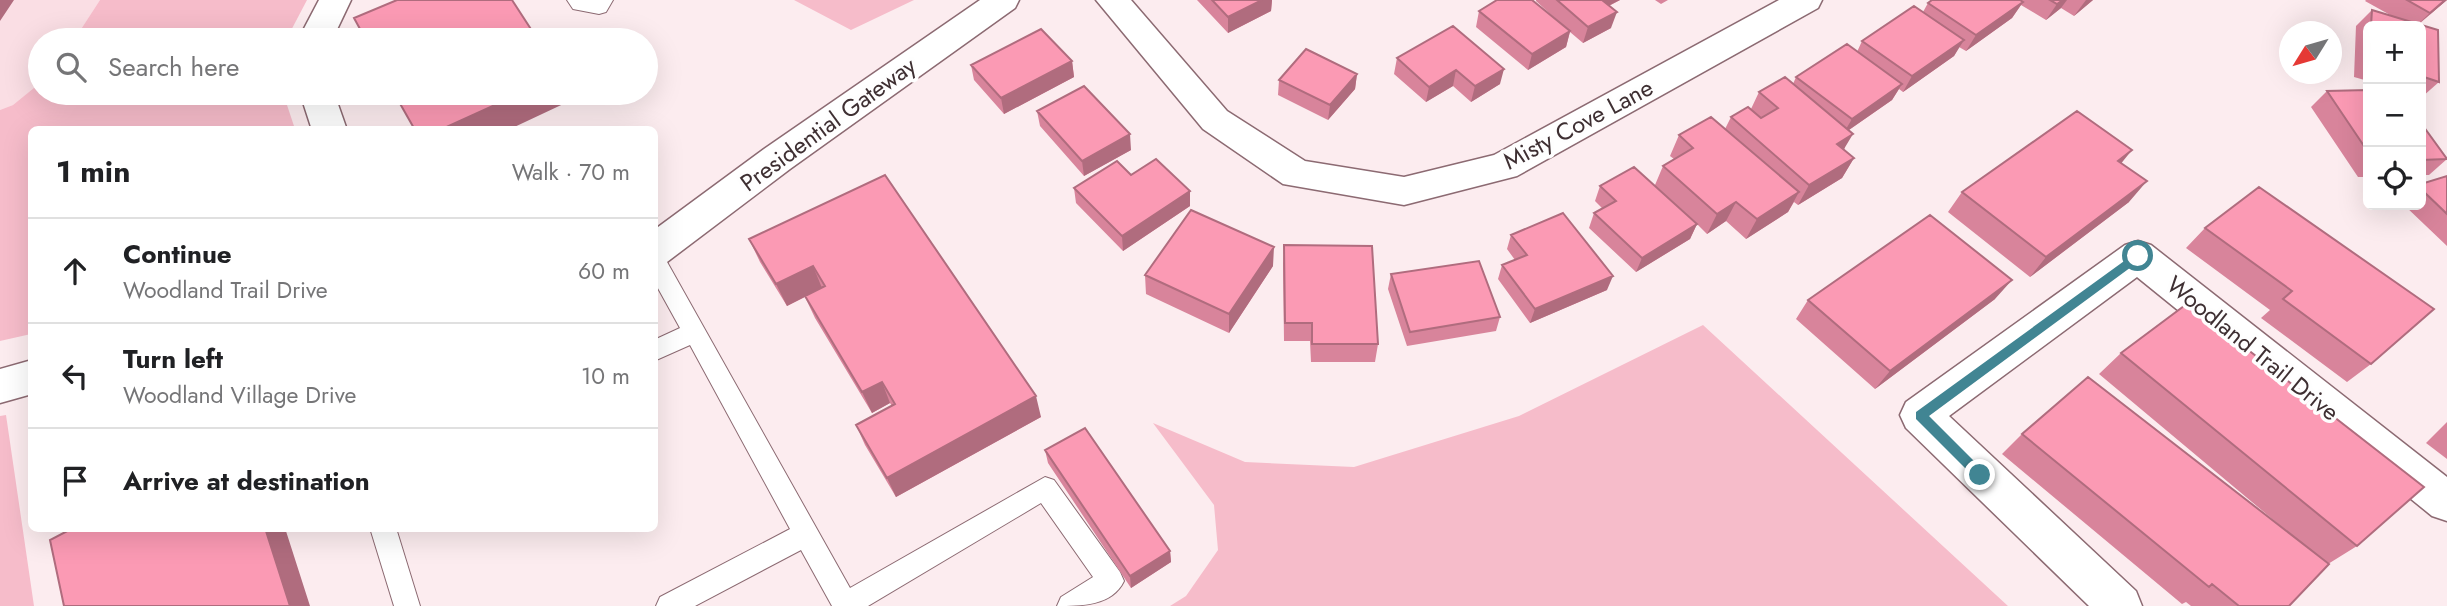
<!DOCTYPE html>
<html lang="en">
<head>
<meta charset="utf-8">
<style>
  :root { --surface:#fff; --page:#f6f6f6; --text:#202124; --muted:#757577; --line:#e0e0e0 }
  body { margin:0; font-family:Jost,sans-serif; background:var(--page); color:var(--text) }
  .controls { position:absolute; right:21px; top:21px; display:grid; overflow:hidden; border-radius:10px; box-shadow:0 7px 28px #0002 }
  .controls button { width:63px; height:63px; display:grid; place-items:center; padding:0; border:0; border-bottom:2px solid var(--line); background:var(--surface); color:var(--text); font:35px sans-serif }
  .compass { position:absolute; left:2279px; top:21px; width:63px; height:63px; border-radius:50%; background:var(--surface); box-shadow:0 7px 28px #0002; rotate:233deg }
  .stop { position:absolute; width:21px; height:21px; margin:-16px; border:5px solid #418593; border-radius:50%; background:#fff }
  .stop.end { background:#418593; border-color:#fff; box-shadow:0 2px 7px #0008 }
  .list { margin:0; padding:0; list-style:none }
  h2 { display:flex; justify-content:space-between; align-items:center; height:91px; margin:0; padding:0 28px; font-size:30px }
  h2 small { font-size:23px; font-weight:400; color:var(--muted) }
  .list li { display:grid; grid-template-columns:46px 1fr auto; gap:21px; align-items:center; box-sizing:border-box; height:105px; padding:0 28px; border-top:2px solid var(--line) }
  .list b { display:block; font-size:26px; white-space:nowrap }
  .list p { margin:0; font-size:23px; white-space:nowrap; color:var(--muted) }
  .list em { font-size:23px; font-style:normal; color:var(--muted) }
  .icon { flex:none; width:38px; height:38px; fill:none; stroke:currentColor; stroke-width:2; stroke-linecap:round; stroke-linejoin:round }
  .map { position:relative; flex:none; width:2447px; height:606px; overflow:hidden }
  .search { position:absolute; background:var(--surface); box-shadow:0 7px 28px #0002; left:28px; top:28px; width:630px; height:77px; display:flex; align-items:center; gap:18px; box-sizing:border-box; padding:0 24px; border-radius:38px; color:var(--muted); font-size:26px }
  .panel { position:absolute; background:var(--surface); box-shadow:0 7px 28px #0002; left:28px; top:126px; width:630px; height:406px; border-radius:10px }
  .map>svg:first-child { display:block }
  .built { fill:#fadee4 }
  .green { fill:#f6bcca }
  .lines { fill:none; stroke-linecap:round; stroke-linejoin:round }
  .lane-casing { stroke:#8c6a72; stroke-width:2 }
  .street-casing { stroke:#8c6a72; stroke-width:3 }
  .lane { fill:#fff; fill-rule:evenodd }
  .street { fill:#fff; fill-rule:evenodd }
  .wall { fill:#d8849b }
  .shaded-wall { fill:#b06c7e }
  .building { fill:#fb9ab4; stroke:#b06c7e; stroke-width:2 }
  .route { fill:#418593 }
  .labels { text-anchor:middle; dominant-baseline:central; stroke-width:7; stroke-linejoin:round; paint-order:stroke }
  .street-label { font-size:24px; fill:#3e2f32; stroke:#fefefe }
</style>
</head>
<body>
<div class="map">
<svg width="2447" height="606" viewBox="0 0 2447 606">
  <rect width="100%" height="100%" fill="#fcecef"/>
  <!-- built -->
  <path class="built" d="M0,0H100L74,40H40V83L13,105L0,110Z"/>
  <!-- green -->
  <path class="green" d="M100,0H307L286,40H74Z
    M794,0H914L851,30Z
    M40,83V93H283L295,129L32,130L31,334L0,341V110L13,105Z
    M1703,325L2008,606H1170L1186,596L1218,550L1214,505L1153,423L1245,462L1354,467L1519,416Z
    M6,415L34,606H0V416Z"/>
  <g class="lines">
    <defs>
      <path id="lane" d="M567,0H613L606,12L599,14L573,9Z
        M654,250L662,253L850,588L1045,477L1054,480L1120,572L1124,581C1112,606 1081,606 1057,606L1061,597L1093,577L1041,503L868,606H832L801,550L695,606H656L660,597L790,529L690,345L654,361V340L680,328L654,281Z
        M370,528H396L420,606H394Z"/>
      <path id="street" d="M319,0H351L332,40H298Z
        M980,0H1019L1015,8L790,169L667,262L654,266V230L764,149Z
        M1096,0H1131L1227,111L1305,161L1404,177L1494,155L1779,0H1822L1818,8L1517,176L1404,205L1283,184L1203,129Z
        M300,93H334L347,130H312Z
        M2138,241L2151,245L2447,477V521L2432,516L2137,277L1949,416L2136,591L2142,606H2089L1906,428L1900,415L1906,402L2125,245Z
        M32,360V394L0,403V369Z"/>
    </defs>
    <!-- lane casing -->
    <use href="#lane" class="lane-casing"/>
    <!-- street casing -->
    <use href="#street" class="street-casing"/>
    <!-- lane -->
    <use href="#lane" class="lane"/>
    <!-- street -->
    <use href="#street" class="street"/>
  </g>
  <!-- wall -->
  <path class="wall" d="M1197,0H1272L1271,11L1228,33Z
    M1536,0H1620L1609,6L1611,28L1583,43L1570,32L1566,47L1528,70L1476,27L1479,11L1558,21L1536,1Z
    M1655,0H1668L1661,4Z
    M1932,0H2093L2074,16L2061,8L2046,20L2021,5L2012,18L1966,51L1959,47L1954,56L1903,92L1899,89L1892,100L1849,130L1844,150L1854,158L1842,178L1798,205L1794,202L1788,212L1746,239L1726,221L1707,234L1697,224L1690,239L1636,272L1589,228L1594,213L1602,208L1595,201L1600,186L1655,185L1663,166L1674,159L1670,156L1679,135L1725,129L1731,117L1751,109L1759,92L1793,84L1796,77L1857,52L1862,41L1923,12L1928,3Z
    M2366,0H2447L2419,24L2438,30L2439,82L2422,97H2421V26H2368V81L2354,77L2356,26L2372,10L2392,16L2365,1Z
    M1453,26L1500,84L1471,102L1453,86L1426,102L1394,74L1397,58Z
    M1072,61L1074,77L1004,114L974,80L971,65Z
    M1357,74L1355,89L1328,120L1278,95L1279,80Z
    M2368,90V177H2358L2311,107L2327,91Z
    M1037,111L1131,150L1084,176L1040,126Z
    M2421,123L2447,159L2429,175H2421Z
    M2121,163L2129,202L2030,277L1948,212L1962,192Z
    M885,175L1041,417L896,497L865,445L856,425L892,406L890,403L872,413L815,318L805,297L787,306L760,262L749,239Z
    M1131,175L1190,206L1123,251L1076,203L1074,188Z
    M2447,176V246L2404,205H2421V184Z
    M2259,187L2371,364L2347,382L2261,318L2270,310L2186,248L2205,228Z
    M1511,235L1607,290L1530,323L1498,279L1502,265L1515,260L1507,249Z
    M1284,245L1378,344L1375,362H1311L1310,341H1284L1283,264Z
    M1273,266L1229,333L1146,294L1145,275Z
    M1391,274L1500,317L1496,331L1407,346L1388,289Z
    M1995,299L1875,389L1796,319L1808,300Z
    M2121,353L2357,546L2328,564L2289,606H2191L2186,602L2182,604L2002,454L2022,434L2295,538L2099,374Z
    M2447,422V459L2426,443Z
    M1045,450L1170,551L1171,562L1131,588L1048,463Z"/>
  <!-- shaded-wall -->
  <path class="shaded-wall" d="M0,0H14L0,21Z
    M1262,0H1272L1271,11L1228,33V17Z
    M1598,0H1620L1594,13Z
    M2063,0H2067L2061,8L2046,20L2057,4Z
    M2086,0H2093L2074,16Z
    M2445,0H2447L2416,26L2430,13Z
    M2023,2L2012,18L1966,51L1976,35Z
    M1617,12L1611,28L1583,43L1588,27Z
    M1570,31L1566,47L1528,70L1532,54Z
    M1964,40L1954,56L1903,92L1912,76Z
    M1072,61L1074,77L1004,114L1001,98Z
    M1504,69L1500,84L1471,102L1475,86Z
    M1456,70L1453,86L1426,102L1429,87Z
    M1357,74L1355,89L1328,120L1330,105Z
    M1902,84L1892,100L1843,134L1852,119Z
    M521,93H570L574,99L508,130H440Z
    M1130,134L1131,150L1084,176L1082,161Z
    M1853,134L1841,154L1837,144Z
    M2132,150L2115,171L2118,161Z
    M1854,158L1842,178L1798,205L1809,185Z
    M2147,181L2129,202L2030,277L2046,257Z
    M1190,191V206L1123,251L1122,236Z
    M1799,192L1788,212L1746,239L1757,219Z
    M1736,202L1726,221L1707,234L1717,214Z
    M1697,224L1690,239L1636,272L1642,258Z
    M1274,247L1273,266L1229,333V314Z
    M813,266L822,288L787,306L776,284Z
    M1613,276L1607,290L1530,323L1535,309Z
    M2012,280L1995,299L1875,389L1890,371Z
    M882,382L890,403L872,413L862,392Z
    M1036,396L1041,417L896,497L887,478Z
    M265,528H285L310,606H290Z
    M1170,551L1171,562L1131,588L1130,576Z"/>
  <!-- building -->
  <path class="building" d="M397,0H512L538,40H366L354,18Z
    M1212,0H1262L1228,17Z
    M1497,0H1532L1570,31L1532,54L1479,11Z
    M1557,0H1602L1617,12L1588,27Z
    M1932,0H2020L2023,2L1976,35L1928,3Z
    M2050,0H2063L2057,4Z
    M2407,0H2445L2430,13Z
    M1914,6L1964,40L1912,76L1862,41Z
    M2372,10L2438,30L2439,82L2421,76V26H2371Z
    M1453,26L1504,69L1475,86L1456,70L1429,87L1397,58Z
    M1041,29L1072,61L1001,98L971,65Z
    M1847,44L1902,84L1852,119L1796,77Z
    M1306,49L1357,74L1330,105L1279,80Z
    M1785,77L1853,134L1837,144L1854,158L1809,185L1731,117L1748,107L1761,118L1778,108L1759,92Z
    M1084,86L1130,134L1082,161L1037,111Z
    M2368,90V152L2327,91Z
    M394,93H521L440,130H415Z
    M2077,111L2132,150L2118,161L2147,181L2046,257L1962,192Z
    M1711,117L1799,192L1757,219L1736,202L1717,214L1663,166L1693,148L1679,135Z
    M2421,123L2447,159L2421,160Z
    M1156,159L1190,191L1122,236L1074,188L1117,161L1131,175Z
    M1634,167L1697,224L1642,258L1594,213L1616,201L1600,186Z
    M885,175L1036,396L887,478L856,425L895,404L882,382L862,392L805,296L825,286L813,266L776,284L749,239Z
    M2447,176V214L2421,189V184Z
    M2259,187L2434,309L2371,364L2283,299L2292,291L2205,228Z
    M1191,210L1274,247L1229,314L1145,275Z
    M1563,213L1613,276L1535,309L1502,265L1527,255L1511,235Z
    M1930,215L2012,280L1890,371L1808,300Z
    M1284,245L1372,246L1378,344H1312V323H1285Z
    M1479,261L1500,317L1410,332L1391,274Z
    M2188,303L2424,487L2357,546L2121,353Z
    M2088,377L2329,564L2289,606H2239L2212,584L2209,587L2022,434Z
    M1085,428L1170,551L1130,576L1045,450Z
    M73,528H265L290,606H64L50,540Z"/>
  <!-- route -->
  <path class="route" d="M2138,251L2144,256L2142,259L1929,416L1984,471V479H1976L1916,419V412Z"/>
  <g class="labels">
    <!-- street labels -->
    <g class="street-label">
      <text transform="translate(828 124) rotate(-36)">Presidential Gateway</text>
      <text transform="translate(1578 124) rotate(-28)">Misty Cove Lane</text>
      <text transform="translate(2253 348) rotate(39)">Woodland Trail Drive</text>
    </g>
  </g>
</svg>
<div class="controls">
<button>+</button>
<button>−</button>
<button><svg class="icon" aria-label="locate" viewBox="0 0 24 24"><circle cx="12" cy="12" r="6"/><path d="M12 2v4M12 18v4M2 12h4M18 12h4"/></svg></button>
</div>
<svg class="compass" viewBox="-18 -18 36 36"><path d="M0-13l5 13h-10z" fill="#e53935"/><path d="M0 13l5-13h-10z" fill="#757577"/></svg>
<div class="stop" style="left:2138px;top:256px"></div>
<div class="stop end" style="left:1980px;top:475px"></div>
<div class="search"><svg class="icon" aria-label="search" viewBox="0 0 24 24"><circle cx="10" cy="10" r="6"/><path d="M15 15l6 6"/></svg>Search here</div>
<section class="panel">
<h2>1 min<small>Walk · 70 m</small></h2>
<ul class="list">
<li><svg class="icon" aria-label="ahead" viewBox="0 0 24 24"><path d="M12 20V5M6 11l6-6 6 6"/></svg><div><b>Continue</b><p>Woodland Trail Drive</p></div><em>60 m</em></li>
<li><svg class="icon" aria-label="left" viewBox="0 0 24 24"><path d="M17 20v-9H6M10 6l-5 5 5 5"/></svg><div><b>Turn left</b><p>Woodland Village Drive</p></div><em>10 m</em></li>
<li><svg class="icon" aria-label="arrive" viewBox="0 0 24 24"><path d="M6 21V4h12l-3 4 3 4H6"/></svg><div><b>Arrive at destination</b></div></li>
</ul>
</section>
</div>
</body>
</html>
